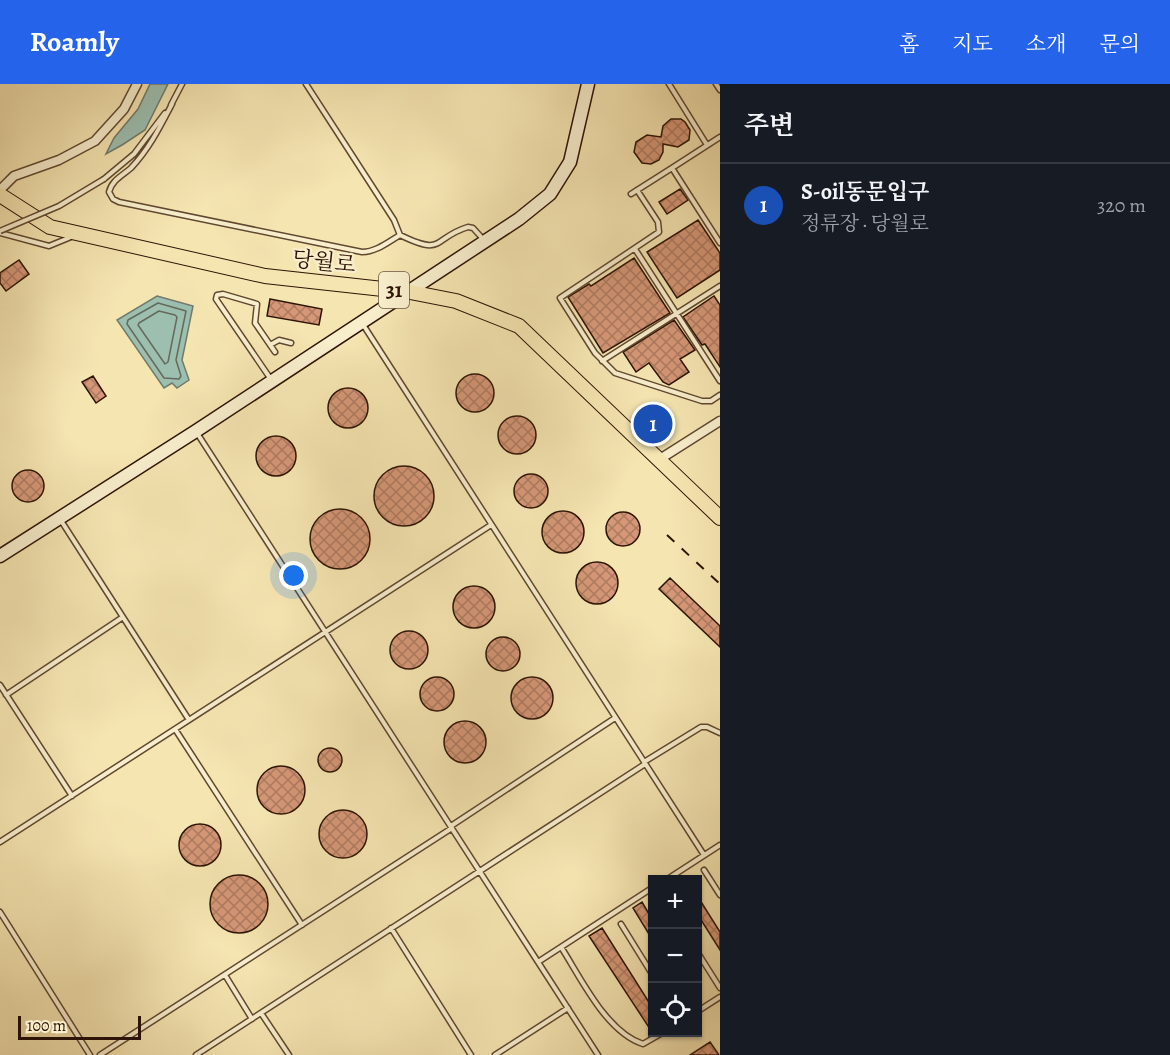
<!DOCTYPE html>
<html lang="ko">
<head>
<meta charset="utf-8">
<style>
  :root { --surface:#171b24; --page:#20242c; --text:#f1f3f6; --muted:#9ea1a6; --line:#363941; --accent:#2563eb }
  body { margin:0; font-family:Alegreya,"Noto Serif KR",serif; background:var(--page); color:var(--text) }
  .controls { position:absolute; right:18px; bottom:18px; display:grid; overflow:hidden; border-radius:0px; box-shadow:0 2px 4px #0004 }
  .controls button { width:54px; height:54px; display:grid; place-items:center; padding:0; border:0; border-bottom:2px solid var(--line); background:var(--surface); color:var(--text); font:30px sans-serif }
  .scale { position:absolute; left:18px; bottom:15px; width:123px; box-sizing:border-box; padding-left:6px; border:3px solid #2e1406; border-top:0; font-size:16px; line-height:21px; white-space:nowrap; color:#2e1406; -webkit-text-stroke:4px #f8eecc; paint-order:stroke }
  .you { position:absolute; left:294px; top:492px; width:21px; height:21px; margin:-15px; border:4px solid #fff; border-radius:50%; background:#1a73e8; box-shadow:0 0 0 9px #1a73e833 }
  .badge { display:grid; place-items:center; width:39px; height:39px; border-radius:50%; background:var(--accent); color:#fff; font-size:20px; font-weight:700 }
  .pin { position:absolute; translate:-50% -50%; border:3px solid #fff; box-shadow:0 2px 6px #0006 }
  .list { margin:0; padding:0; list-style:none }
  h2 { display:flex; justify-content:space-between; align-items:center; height:78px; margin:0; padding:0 24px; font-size:26px }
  h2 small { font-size:20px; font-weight:400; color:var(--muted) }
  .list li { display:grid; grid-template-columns:39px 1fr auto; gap:18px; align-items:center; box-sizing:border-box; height:84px; padding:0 24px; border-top:2px solid var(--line) }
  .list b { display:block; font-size:22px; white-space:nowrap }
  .list p { margin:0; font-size:20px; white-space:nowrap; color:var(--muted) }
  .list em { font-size:20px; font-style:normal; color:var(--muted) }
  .icon { flex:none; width:33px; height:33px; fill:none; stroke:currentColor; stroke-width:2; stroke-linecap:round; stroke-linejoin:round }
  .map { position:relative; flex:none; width:720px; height:971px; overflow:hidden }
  header { display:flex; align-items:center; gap:36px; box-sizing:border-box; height:84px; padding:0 30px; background:var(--accent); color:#fff }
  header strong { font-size:28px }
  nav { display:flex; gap:33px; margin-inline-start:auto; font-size:21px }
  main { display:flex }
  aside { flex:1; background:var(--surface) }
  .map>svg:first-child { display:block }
  .water { fill:#9cbfb0; stroke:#707b6c; stroke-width:1.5 }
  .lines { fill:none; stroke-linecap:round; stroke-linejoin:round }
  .shore { stroke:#656a5b; stroke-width:1.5 }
  .building { fill:url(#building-cross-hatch); stroke:#2e1406; stroke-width:1.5 }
  .service-casing { stroke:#604831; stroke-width:7 }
  .minor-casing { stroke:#604831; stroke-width:11 }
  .secondary-casing { stroke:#2e1406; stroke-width:15 }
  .primary-casing { stroke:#2e1406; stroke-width:16 }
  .service { stroke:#f8eecc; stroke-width:4 }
  .minor { stroke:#f8eecc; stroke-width:8 }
  .secondary { stroke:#f8eecc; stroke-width:12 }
  .primary { stroke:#f5e5b1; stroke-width:14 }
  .rail { stroke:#2e1406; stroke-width:2; stroke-dasharray:10 10; stroke-linecap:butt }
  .service-bridge-casing { stroke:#604831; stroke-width:7; stroke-linecap:butt }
  .service-bridge { stroke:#f8eecc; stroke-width:4 }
  .labels { text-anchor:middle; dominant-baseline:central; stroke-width:4.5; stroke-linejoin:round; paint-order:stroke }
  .shield { fill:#f8eecc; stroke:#6b5541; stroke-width:1.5 }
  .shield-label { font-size:21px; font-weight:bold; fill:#2e1406 }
  .street-label { font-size:22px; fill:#2e1406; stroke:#f8eecc }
</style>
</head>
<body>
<header>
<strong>Roamly</strong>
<nav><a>홈</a><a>지도</a><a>소개</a><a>문의</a></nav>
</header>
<main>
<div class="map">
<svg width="720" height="971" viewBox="0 0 720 971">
  <defs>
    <pattern id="building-cross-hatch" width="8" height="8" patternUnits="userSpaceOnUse" patternTransform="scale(1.5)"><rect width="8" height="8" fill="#d59777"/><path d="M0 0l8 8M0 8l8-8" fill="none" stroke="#ad7a60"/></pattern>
  </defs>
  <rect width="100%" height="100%" fill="#f5e5b1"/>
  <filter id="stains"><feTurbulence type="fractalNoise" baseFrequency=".00333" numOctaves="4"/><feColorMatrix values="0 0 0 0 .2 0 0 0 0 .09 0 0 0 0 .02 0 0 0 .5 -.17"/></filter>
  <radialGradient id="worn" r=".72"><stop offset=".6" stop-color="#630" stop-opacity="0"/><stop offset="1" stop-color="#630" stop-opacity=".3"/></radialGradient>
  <!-- water -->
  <path class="water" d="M150,0H168L145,46L122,61L106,70L114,54L138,25Z
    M157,212L193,222L182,276L189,296L177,304L172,299L164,304L117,236Z"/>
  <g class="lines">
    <!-- shore -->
    <path class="shore" d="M158,219L186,227L176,276L181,292L179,295L164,294L127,240L128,236Z
      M159,227L175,231L177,233L168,278L165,280L138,241L139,239Z"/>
  </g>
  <!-- building -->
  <path class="building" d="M671,35H681L685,38L690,46L689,56L678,63L663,60V68L659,76L651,80L642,79L634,68L636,58L647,51L661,53L663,42Z
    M680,105L688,116L667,130L659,118Z
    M698,136L720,169V186L677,214L647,168Z
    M634,174L670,229L603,269L568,213L589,200L591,202Z
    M19,176L29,190L6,207L0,199V189Z
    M714,212L720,221V283L705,260L702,261L683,233Z
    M270,215L322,225L319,241L267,232Z
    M674,236L695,266L680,275L689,288L669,301L663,298L649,279L636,288L623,268Z
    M456 309a19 19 0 1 1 38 0a19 19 0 1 1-38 0Z
    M93,292L106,312L96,319L82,298Z
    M328 324a20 20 0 1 1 40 0a20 20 0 1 1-40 0Z
    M498 351a19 19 0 1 1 38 0a19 19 0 1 1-38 0Z
    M256 372a20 20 0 1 1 40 0a20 20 0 1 1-40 0Z
    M374 412a30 30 0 1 1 60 0a30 30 0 1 1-60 0Z
    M12 402a16 16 0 1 1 32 0a16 16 0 1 1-32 0Z
    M514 407a17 17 0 1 1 34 0a17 17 0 1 1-34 0Z
    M310 455a30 30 0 1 1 60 0a30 30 0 1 1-60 0Z
    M542 448a21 21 0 1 1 42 0a21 21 0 1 1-42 0Z
    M606 445a17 17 0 1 1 34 0a17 17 0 1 1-34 0Z
    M576 499a21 21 0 1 1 42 0a21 21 0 1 1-42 0Z
    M670,494L720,542V563L659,505Z
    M453 523a21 21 0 1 1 42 0a21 21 0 1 1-42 0Z
    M390 566a19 19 0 1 1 38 0a19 19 0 1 1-38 0Z
    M486 570a17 17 0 1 1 34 0a17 17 0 1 1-34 0Z
    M511 614a21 21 0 1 1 42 0a21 21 0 1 1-42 0Z
    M420 610a17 17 0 1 1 34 0a17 17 0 1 1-34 0Z
    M444 658a21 21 0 1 1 42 0a21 21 0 1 1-42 0Z
    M318 676a12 12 0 1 1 24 0a12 12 0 1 1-24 0Z
    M257 706a24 24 0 1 1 48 0a24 24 0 1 1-48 0Z
    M319 750a24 24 0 1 1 48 0a24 24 0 1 1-48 0Z
    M179 761a21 21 0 1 1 42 0a21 21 0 1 1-42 0Z
    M210 820a29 29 0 1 1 58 0a29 29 0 1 1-58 0Z
    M698,813L720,848V866L698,831Z
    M642,818L652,835V855L633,824Z
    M602,844L652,923V948L589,852Z
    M710,958L719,971H690Z"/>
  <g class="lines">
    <defs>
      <path id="service" d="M306,0L394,136L400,151
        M669,0L707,61
        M716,0L720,6
        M172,20C160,43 149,65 131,84C122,92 112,96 109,108L113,115L119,118L362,168C376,168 388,158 400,151C445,173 432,154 468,143L473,144L483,155
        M171,21L182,0
        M720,53L672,84L720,159
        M104,95L134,70L165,29
        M637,106L658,138L659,148L560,214L595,269L615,289L702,317H711L720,311
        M631,110L672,84
        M0,149L49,162L71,153
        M635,165L720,297
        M362,239L704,771
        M270,261L279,256L291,259
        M602,277L720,202
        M270,294L216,215L217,211L223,210L257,220L255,239L275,268
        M197,349L538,878
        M60,435L189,636
        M0,601L72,712
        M6,611L123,533
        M175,645L302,841
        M644,678L701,643H707L720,649
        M451,742L615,634
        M0,758L491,441
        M704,786L720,811
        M666,796L720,761
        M0,828L90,971
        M621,840L652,890
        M391,844L471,971
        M561,863C581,894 606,948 643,960L664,948
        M698,869L720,904
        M225,891L252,935
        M698,927L720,913
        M261,929L289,971
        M100,971L452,744
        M196,971L645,680
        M495,971L568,924
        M598,971L538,878L652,804"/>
      <path id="minor" d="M0,106L14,92L59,76L95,57L124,25L137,0
        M660,375L720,337"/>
      <path id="secondary" d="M0,472L196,347L519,135L550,110L570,78L588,0"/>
      <path id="primary" d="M0,111L50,143L265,192L410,208L456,217L519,242L720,434"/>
    </defs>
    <!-- service casing -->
    <use href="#service" class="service-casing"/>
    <!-- minor casing -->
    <use href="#minor" class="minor-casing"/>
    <!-- secondary casing -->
    <use href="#secondary" class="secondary-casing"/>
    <!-- primary casing -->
    <use href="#primary" class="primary-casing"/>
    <!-- service -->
    <use href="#service" class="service"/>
    <!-- minor -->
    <use href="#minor" class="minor"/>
    <!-- secondary -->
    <use href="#secondary" class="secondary"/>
    <!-- primary -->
    <use href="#primary" class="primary"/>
    <!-- rail -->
    <path class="rail" d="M667,451L720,500"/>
    <defs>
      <path id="service-bridge" d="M0,147L59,122L104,95"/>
    </defs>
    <!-- service-bridge casing -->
    <use href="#service-bridge" class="service-bridge-casing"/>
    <!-- service-bridge -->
    <use href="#service-bridge" class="service-bridge"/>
  </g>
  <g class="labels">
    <!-- shield labels -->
    <rect class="shield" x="379" y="188" width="30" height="36" rx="4.5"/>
    <g class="shield-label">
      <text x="394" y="206">31</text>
    </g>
    <!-- street labels -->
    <g class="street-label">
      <text transform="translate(324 178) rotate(6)">당월로</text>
    </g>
  </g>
  <rect width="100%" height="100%" filter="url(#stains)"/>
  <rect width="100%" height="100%" fill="url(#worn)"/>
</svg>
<div class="controls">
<button>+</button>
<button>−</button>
<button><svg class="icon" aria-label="locate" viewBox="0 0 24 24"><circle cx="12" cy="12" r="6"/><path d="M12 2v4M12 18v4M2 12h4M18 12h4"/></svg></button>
</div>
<div class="scale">100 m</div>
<div class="you"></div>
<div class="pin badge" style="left:653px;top:340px;background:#1a4fb4">1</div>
</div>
<aside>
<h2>주변<small></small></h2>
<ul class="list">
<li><span class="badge" style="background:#1a4fb4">1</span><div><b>S-oil동문입구</b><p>정류장 · 당월로</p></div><em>320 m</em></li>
</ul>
</aside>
</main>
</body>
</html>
